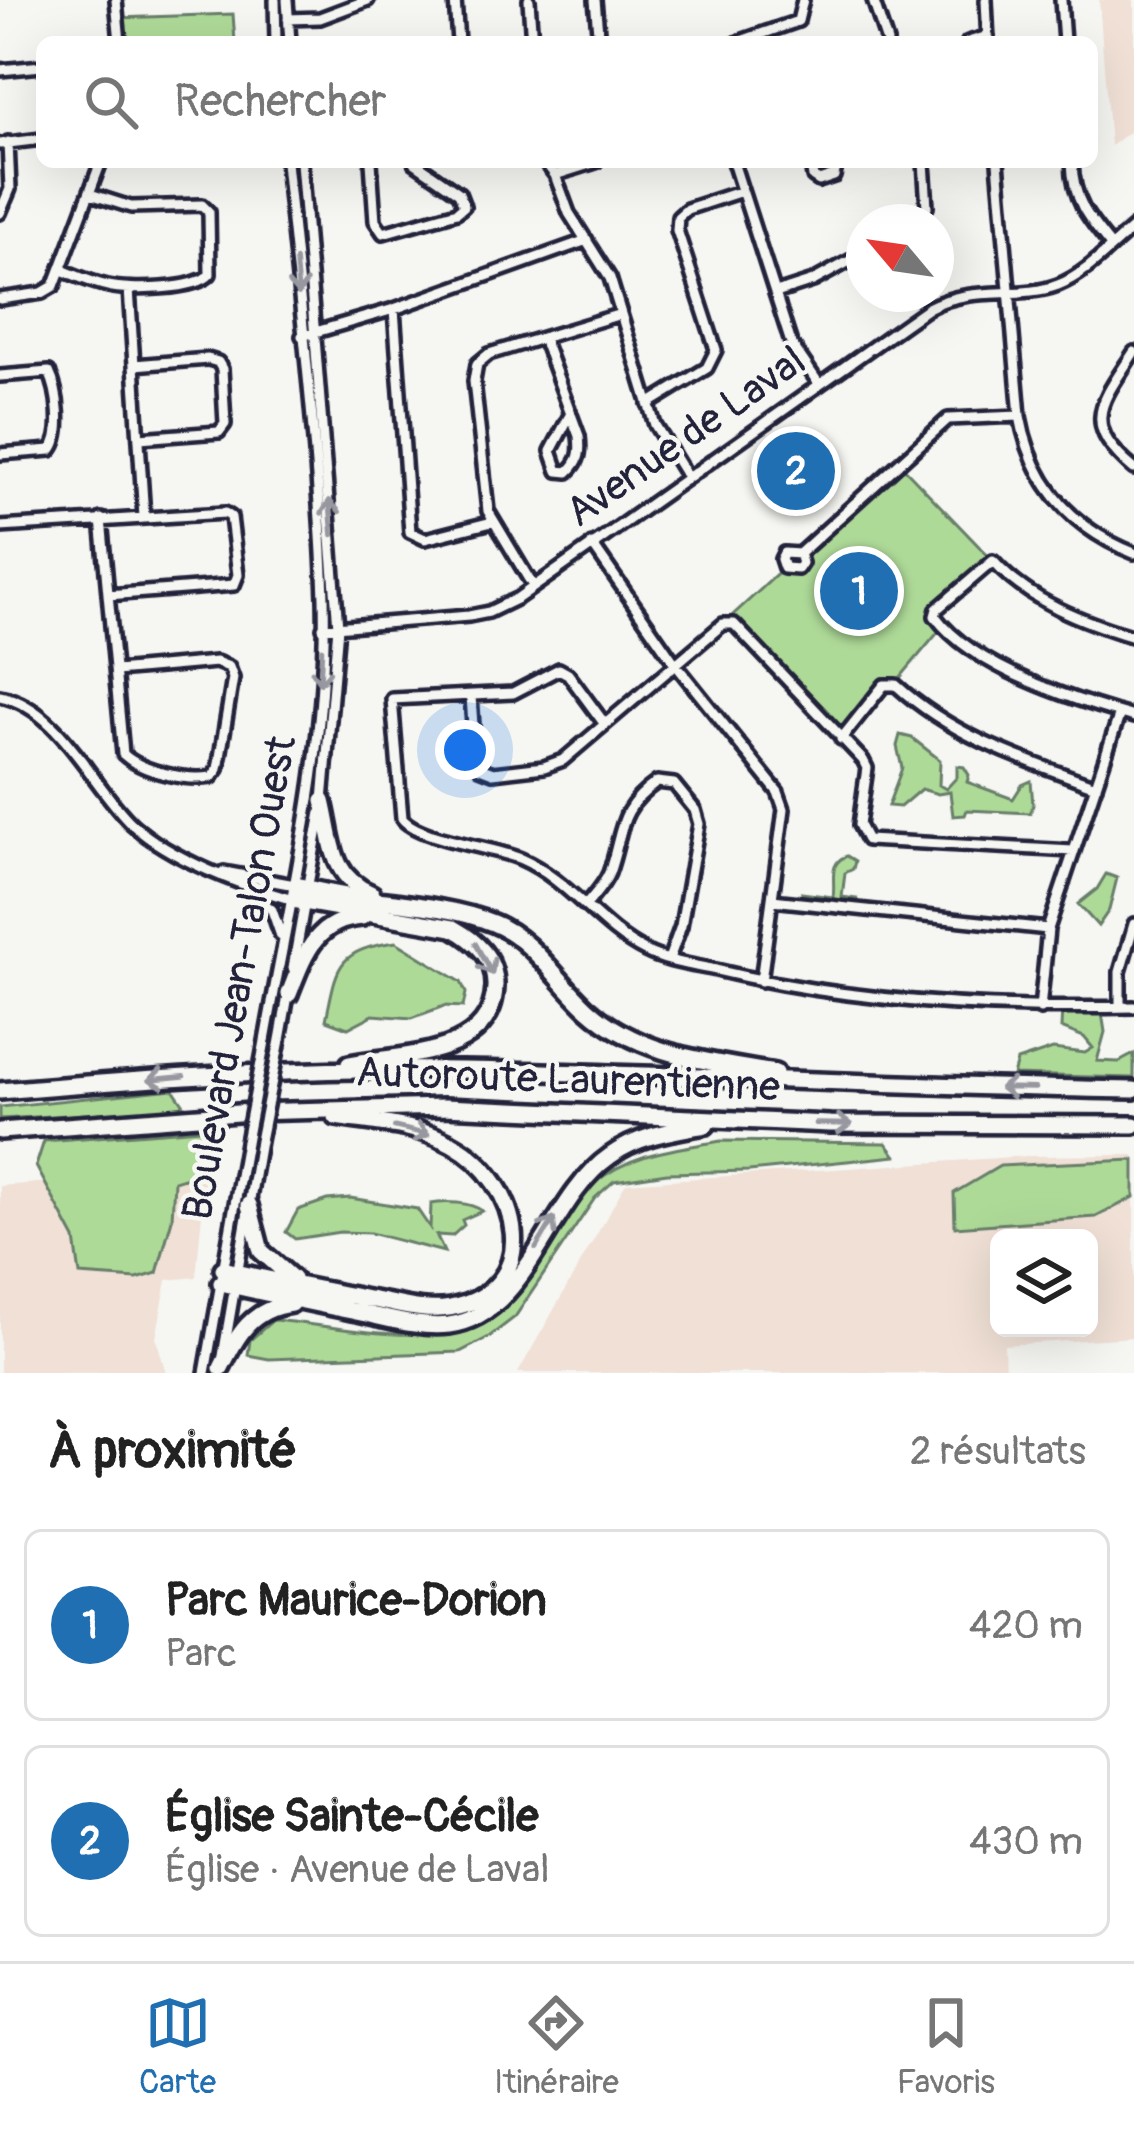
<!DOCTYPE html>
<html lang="fr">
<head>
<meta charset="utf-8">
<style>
  :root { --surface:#fff; --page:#f2f2f2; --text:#222; --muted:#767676; --line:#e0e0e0; --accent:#1f6fb2 }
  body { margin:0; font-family:Pangolin,sans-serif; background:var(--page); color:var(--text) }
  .controls { position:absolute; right:36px; bottom:36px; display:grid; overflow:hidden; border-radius:18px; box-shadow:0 12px 48px #0002 }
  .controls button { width:108px; height:108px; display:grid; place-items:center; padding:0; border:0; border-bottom:3px solid var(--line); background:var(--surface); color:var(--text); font:60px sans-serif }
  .compass { position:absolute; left:846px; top:204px; width:108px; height:108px; border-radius:50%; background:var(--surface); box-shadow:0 12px 48px #0002; rotate:299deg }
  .you { position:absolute; left:465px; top:750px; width:42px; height:42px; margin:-30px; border:9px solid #fff; border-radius:50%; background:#1a73e8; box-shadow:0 0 0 18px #1a73e833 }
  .badge { display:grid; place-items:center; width:78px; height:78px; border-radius:50%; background:var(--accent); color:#fff; font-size:39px; font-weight:700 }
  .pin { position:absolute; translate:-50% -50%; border:6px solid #fff; box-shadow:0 3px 12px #0006 }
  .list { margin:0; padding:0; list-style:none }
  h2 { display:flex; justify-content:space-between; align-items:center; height:156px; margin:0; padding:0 48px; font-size:51px }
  h2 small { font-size:39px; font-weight:400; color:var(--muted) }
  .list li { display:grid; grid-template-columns:78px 1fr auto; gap:36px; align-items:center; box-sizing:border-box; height:192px; margin:0 24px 24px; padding:0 24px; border:3px solid var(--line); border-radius:18px }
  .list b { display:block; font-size:45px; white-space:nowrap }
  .list p { margin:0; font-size:39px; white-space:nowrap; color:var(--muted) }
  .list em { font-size:39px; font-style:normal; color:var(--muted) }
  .icon { flex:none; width:66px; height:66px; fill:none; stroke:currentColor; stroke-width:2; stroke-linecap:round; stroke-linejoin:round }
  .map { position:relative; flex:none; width:1134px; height:1373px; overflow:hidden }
  .search { position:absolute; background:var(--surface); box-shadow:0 12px 48px #0002; left:36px; right:36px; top:36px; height:132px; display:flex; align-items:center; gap:30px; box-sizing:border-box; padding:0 42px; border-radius:18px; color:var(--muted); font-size:45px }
  .sheet { height:588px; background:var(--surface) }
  nav { display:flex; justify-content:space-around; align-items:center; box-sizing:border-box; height:168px; border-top:3px solid var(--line); background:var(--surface); font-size:33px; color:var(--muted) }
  nav a { display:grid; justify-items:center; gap:6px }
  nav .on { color:var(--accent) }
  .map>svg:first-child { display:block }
  .built { fill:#f0e0d6; fill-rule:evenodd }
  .green { fill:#aeda98; stroke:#687e6a; stroke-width:3 }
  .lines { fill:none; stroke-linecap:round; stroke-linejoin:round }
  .minor-casing { stroke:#22223b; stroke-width:18 }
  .highway-casing { stroke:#22223b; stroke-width:24 }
  .minor { stroke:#f6f6f2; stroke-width:9 }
  .highway { stroke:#f6f6f2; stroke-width:15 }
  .minor-bridge-casing { stroke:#22223b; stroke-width:18; stroke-linecap:butt }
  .minor-bridge { stroke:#f6f6f2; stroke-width:9 }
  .oneway { stroke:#9797a0 }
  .labels { text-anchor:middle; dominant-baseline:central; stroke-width:9; stroke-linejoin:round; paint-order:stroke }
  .street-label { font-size:42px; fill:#22223b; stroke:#f6f6f2 }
</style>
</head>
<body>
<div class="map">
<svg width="1134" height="1373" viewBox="0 0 1134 1373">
  <rect width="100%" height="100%" fill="#f6f6f2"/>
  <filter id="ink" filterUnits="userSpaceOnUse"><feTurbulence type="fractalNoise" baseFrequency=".00833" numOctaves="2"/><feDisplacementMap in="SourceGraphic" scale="24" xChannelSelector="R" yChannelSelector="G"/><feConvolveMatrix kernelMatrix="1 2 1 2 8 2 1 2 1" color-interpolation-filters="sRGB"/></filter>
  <g filter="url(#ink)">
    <!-- built -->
    <path class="built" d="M1099,0H1134V128L1110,146Z
      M1134,1155V1337L1004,1345L1005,1373H518L626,1183L1028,1156ZM999,1238H1089V1328H999Z
      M206,1170L196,1277L167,1280L156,1338L166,1373H0V1186Z"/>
    <!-- green -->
    <path class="green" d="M233,14L235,42H120L118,18Z
      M898,462L993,561L937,608L940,630L894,685L884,686L841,739L736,625L723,624L784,568L795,571L799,554Z
      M900,735L912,738L940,760L939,785L946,789L957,777V766L964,767L969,775L967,782L1013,799L1022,785L1031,781L1033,805L1030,813L967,810L965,815L953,816L950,792L938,794L921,789L900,807L888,806L902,768L897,746Z
      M847,856L855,861L853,869L845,873L842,897L857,899V906L805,901L802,893L833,897C836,880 827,863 847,856Z
      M1106,874L1117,878L1109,910L1098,926L1078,904L1097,889Z
      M396,942L461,982L466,993L463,1007L444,1006L412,1018L373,1015L348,1028L326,1020C337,968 335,950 396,942Z
      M1062,1008L1102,1013L1105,1032L1097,1061L1119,1062L1134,1054V1078L1013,1075L1017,1061L1053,1049L1085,1053L1093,1048L1084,1037L1061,1028Z
      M173,1089L186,1108L0,1119V1107Z
      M214,1128L200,1173L174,1181L172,1219L157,1273L137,1279L80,1275L75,1239L36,1166L44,1141Z
      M721,1141L886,1143L896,1156L749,1171L667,1173L614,1181L595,1198L515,1317L489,1337L460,1352L269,1359L248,1355L250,1340L273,1320C328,1325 403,1343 457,1329C529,1310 540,1229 592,1185C629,1153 675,1149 721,1141Z
      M1134,1160V1197L1096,1217L955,1227L954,1193L1000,1166Z
      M350,1198L417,1209L430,1228L431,1204C444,1201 471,1202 482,1211L462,1220L464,1225L452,1236L436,1235L444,1252L370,1233L340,1232L295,1239L286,1232L298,1210L327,1200Z"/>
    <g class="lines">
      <defs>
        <path id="minor" d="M116,0L120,42
          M275,0L276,42
          M287,0L290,42
          M455,0L458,42
          M529,0L532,42
          M595,0L599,42
          M873,0L887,42
          M986,0L988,42
          M1061,0L1064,42
          M288,19L320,18L368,0
          M738,42L798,21L803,0
          M968,42L988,36
          M0,70L42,66
          M0,144L42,139
          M371,162L375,221L383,233L457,212L464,206L459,193L414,162
          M545,162L555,175L596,162
          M733,162L791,343L819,384
          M825,162L812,170L813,177L819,181L834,176L837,162
          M998,162L1020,416C1032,483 1071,528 1134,553
          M1072,162C1073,200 1088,218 1111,246
          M555,175L569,213L610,278L655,425L687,477
          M0,213L10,189L8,142
          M917,222L927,207L924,162
          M62,270C77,276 92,283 108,286C129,291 197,290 210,274L209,212L202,205L131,207L90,194
          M129,289L144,517
          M776,293L813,281L864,253
          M0,299L42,293L54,286L101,162
          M394,309L410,532L425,539L492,522
          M302,336L394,309L587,240
          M543,338L579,436C581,452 580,461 568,472L558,471L551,451L570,415
          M1134,352C1102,402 1079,423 1134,469
          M134,365L208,359L218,362L222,369L225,424L219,432L139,438
          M0,376L49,372C58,390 64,434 51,450L0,454
          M648,404L707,368L716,350L677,230L678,217L687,209L742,191
          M101,519L123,754C142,772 186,781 212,777L218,769L233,678L229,667L216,662L116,671
          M0,527L225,513L231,517L238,575L234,585L108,595
          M592,544L676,665L778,792L784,809L761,981
          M799,554L784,553L781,559L784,568L798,569L802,563L799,554L948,419L1020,416
          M533,586L488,511L474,381L477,364L489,354L621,314
          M323,628L469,616L489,612L518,598L928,308C974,284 1018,300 1058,285C1087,274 1111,246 1134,227
          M1134,637C1084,622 1028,601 993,561L937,609L935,616C973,668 1073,700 1134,717
          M0,696C60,708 91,785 132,824C171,860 243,886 293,900
          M471,696L475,756L480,768L493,773L544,767L563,760L723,624H734L863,760L867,768L859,825L867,840L1073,851
          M604,723L568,674L559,669L513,693L392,699L402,818C416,839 494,847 521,859C569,880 599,928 645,951C666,962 693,965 716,970C847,1002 999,1010 1134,1007
          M841,739L884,685H896C953,737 1024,760 1096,786
          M224,872L295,885
          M247,889L272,910L281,936
          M772,900L1048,929
          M587,904C595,894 604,885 609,873C624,831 616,811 657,782L674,784L695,810L699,824L681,926L669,959
          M293,968L323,801L338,627L301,162
          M1120,1007V972L1134,924
          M1040,1009L1048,929L1120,713
          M280,1040L289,990
          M265,1041C291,895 328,747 324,598C319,455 300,305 286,162
          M223,1356L260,1141
          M205,1373L246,1142"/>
        <path id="highway" d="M323,801C333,840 329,876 372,894
          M296,885C360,904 431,899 493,923C533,939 557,981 588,1009C640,1056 708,1061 775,1073
          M293,900L453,928C476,941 496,958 495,987C492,1058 400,1054 349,1064
          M289,994C304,956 315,920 362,917
          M0,1091C154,1078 308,1067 462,1070C686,1074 910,1087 1134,1090
          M0,1131L251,1112L444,1107L830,1124L1134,1125
          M249,1205L261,1251L293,1279
          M223,1269C271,1281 320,1289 368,1299C395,1303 423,1313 450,1308C546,1290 522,1182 452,1144C418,1125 374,1123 336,1117
          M221,1283C269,1294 318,1304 366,1314C393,1320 421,1328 449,1325C529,1314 547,1200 610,1156C639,1135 672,1131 706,1125
          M221,1368C238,1334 251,1309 291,1304"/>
      </defs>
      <!-- minor casing -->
      <use href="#minor" class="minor-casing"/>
      <!-- highway casing -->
      <use href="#highway" class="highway-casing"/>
      <!-- minor -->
      <use href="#minor" class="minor"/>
      <!-- highway -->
      <use href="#highway" class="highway"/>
      <defs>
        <path id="minor-bridge" d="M260,1141L280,1040
          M246,1142L265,1041"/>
      </defs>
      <!-- minor-bridge casing -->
      <use href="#minor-bridge" class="minor-bridge-casing"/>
      <!-- minor-bridge -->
      <use href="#minor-bridge" class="minor-bridge"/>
    </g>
    <!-- one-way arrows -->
    <defs><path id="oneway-shaft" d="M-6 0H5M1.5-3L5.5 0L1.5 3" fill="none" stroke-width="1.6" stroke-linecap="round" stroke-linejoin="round" transform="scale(3)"/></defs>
    <g class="oneway">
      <use href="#oneway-shaft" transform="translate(297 278) rotate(85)"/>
      <use href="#oneway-shaft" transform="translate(331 517) rotate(-95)"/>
      <use href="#oneway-shaft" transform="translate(321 667) rotate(93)"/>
      <use href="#oneway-shaft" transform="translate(484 959) rotate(61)"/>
      <use href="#oneway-shaft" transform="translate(166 1078) rotate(175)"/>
      <use href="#oneway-shaft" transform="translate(1017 1088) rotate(-179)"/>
      <use href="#oneway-shaft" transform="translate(834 1124) rotate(1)"/>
      <use href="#oneway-shaft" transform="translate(412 1131) rotate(13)"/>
      <use href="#oneway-shaft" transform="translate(545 1233) rotate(-59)"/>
    </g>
  </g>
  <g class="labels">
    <!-- street labels -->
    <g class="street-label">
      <text transform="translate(686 437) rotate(-35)">Avenue de Laval</text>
      <text transform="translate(240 978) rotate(-80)">Boulevard Jean-Talon Ouest</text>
      <text transform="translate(568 1080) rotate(2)">Autoroute Laurentienne</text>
    </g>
  </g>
</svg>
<div class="controls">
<button><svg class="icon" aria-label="layers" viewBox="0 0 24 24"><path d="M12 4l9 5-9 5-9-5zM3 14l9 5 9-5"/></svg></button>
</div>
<svg class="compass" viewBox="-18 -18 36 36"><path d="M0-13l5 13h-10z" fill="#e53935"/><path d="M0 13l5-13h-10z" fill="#767676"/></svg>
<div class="you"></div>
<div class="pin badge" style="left:859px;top:591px">1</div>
<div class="pin badge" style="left:796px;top:471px">2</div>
<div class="search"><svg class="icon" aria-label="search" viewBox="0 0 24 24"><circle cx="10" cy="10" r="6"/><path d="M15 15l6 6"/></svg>Rechercher</div>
</div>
<section class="sheet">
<h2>À proximité<small>2 résultats</small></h2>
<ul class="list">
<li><span class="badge">1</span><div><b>Parc Maurice-Dorion</b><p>Parc</p></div><em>420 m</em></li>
<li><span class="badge">2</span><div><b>Église Sainte-Cécile</b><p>Église · Avenue de Laval</p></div><em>430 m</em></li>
</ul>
</section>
<nav>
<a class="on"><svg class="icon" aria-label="map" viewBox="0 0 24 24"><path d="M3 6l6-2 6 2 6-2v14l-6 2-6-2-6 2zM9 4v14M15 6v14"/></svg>Carte</a>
<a><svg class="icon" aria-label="directions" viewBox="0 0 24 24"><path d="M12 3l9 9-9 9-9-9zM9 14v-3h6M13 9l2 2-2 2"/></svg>Itinéraire</a>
<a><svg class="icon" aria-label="saved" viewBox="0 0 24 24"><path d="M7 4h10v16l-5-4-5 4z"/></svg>Favoris</a>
</nav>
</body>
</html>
